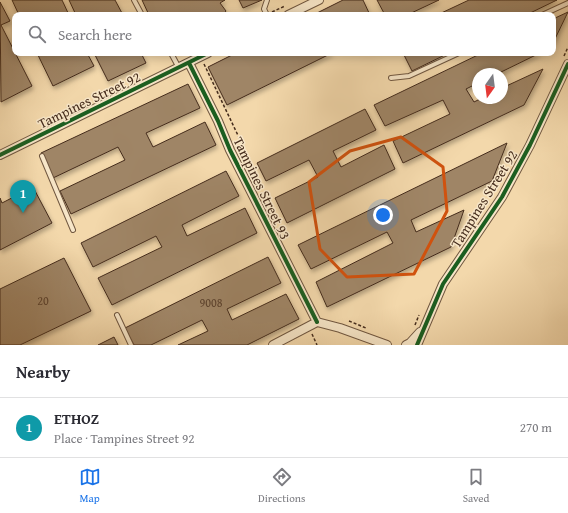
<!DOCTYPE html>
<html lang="en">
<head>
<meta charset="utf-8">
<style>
  :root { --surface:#fff; --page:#f7f7f7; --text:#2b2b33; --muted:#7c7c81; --line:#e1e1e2; --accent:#1a73e8 }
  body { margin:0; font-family:"Gentium Book Plus",serif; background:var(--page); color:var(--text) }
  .compass { position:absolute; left:472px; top:68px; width:36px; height:36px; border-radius:50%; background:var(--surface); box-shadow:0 2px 10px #0003; rotate:194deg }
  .you { position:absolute; left:383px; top:215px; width:14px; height:14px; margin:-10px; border:3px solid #fff; border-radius:50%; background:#1a73e8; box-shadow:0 0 0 6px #1a73e833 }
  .badge { display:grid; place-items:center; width:26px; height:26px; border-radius:50%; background:var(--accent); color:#fff; font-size:13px; font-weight:700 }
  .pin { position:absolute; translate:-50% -33px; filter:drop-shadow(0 1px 2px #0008) }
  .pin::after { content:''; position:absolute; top:21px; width:14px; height:12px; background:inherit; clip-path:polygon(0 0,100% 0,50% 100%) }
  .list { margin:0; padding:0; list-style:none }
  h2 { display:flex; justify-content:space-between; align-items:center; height:52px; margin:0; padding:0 16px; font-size:17px }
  h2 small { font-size:13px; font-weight:400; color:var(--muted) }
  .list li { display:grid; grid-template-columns:26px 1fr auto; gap:12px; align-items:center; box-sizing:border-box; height:60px; padding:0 16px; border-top:1px solid var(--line) }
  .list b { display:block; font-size:15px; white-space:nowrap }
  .list p { margin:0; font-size:13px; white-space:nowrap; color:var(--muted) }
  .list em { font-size:13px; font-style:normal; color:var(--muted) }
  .icon { flex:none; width:22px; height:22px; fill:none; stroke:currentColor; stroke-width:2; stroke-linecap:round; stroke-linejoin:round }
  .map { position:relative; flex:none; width:568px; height:345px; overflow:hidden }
  .search { position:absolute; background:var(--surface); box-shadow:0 2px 10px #0003; left:12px; right:12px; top:12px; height:44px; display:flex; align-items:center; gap:10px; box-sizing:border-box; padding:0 14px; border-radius:8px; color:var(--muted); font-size:15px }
  .sheet { height:112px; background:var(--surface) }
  nav { display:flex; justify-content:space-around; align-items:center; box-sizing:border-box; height:56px; border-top:1px solid var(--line); background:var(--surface); font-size:11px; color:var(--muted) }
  nav a { display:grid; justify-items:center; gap:2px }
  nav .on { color:var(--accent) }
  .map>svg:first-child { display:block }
  .building { fill:#9f8566; stroke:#452c1c; filter:url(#shadow) }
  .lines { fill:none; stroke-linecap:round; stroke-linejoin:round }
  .service-casing { stroke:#705740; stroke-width:6 }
  .minor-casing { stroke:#705740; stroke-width:10 }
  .path { stroke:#452c1c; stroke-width:1.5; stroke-dasharray:3 2; stroke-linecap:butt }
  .service { stroke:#f7e6c8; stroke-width:4 }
  .minor { stroke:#f7e6c8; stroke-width:8 }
  .cycleway-casing { stroke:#f7e6c8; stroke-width:6 }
  .cycleway { stroke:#1b5e20; stroke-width:4 }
  .marked { fill:none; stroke:#d0520e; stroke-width:3; stroke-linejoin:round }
  .labels { text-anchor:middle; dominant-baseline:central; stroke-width:3; stroke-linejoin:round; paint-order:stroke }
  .number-label { font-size:12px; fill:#5c422e }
  .street-label { font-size:14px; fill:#452c1c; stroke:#f7e6c8 }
</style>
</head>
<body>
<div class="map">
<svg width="568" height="345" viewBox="0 0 568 345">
  <defs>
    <filter id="shadow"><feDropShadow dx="1.5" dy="3" stdDeviation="2" flood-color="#0004"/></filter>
  </defs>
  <rect width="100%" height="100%" fill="#f3d8ab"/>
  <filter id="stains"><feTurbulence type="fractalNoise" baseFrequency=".005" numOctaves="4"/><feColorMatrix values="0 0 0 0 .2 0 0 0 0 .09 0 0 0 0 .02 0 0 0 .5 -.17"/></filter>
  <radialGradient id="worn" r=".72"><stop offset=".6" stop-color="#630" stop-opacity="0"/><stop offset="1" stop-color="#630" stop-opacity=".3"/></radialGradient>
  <!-- building -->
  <path class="building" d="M12,0H62L69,15H19Z
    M69,0H115L123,15H76Z
    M142,0H225L220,3L226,11L223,15H191L190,13L183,15H149Z
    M239,0H262L243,8Z
    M343,0H363L370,15H313Z
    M377,0H439L407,15H385Z
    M469,0H557L526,15H437Z
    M0,2L10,21L1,25L32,86L1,102Z
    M568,12L553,43V19Z
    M37,53H87L94,66L53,86Z
    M94,53H141L146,63L108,81Z
    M236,53H332L227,105L208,67Z
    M403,53H449L412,71Z
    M482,53H540L497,74H478V83L466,89L474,102L482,98H502V88L543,69L524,105L403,163L393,141L450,114L443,100L385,126L374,105Z
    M188,84L200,108L146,133L153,147L205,122L216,145L71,214L60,191L125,160L118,147L53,178L41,153Z
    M365,109L376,130L333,151L341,167L384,145L395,169L287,223L275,198L318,177L309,160L266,181L257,163Z
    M507,143L492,181L411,220L416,232L464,210L451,247L327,307L316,282L393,243L387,232L311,269L298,245Z
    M226,171L239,196L182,225L187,236L245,208L257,233L112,305L98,278L162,247L156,236L93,267L81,243Z
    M33,187L52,223L0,250V198L2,203Z
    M268,257L281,283L227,309L232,320L286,294L299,319L247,345H178L208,331L202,320L151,345H134L125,328Z
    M64,258L91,311L20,345H0V289Z
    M114,337L118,345H98Z"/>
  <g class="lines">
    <defs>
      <path id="service" d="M134,0L142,15
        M267,15L264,9L267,0
        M542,15L568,3
        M170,53L172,55L179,68
        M391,78L409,76L459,53
        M42,156L73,230
        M117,315L131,345"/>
      <path id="minor" d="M288,15L319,0
        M189,63L218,121L230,150L317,322
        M0,155L208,53
        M273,345L317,322L340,328L387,345
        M406,345L410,343L420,332
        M417,345L443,284L502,197L530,145L568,64"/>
    </defs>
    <!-- service casing -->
    <use href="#service" class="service-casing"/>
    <!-- minor casing -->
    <use href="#minor" class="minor-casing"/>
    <!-- path -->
    <path class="path" d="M272,12L285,6
      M564,56L568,47
      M204,64L244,148
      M349,321L366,328
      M415,325L419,315
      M312,334L317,345"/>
    <!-- service -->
    <use href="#service" class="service"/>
    <!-- minor -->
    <use href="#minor" class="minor"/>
    <defs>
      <path id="cycleway" d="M189,63L218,121L230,150L317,322
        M0,155L208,53
        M417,345L443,284L502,197L530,145L568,64"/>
    </defs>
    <!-- cycleway casing -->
    <use href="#cycleway" class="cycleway-casing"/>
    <!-- cycleway -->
    <use href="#cycleway" class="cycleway"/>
  </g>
  <!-- marked area -->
  <path class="marked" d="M401,137L443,167L447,211L414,274L347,277L320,249L309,182L350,151Z"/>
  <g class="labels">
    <!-- number labels -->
    <g class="number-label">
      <text x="43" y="300">20</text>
      <text x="211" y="302">9008</text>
    </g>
    <!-- street labels -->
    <g class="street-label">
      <text transform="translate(89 100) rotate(-26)">Tampines Street 92</text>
      <text transform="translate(262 188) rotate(64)">Tampines Street 93</text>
      <text transform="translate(484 199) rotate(-58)">Tampines Street 92</text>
    </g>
  </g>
  <rect width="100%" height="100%" filter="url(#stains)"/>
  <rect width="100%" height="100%" fill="url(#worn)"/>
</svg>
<svg class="compass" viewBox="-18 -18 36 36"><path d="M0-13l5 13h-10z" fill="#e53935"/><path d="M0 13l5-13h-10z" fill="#7c7c81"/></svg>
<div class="you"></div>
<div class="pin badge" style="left:23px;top:213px;background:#0f9aa8">1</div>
<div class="search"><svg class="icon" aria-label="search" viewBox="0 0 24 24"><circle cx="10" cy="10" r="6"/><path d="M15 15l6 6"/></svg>Search here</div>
</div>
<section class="sheet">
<h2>Nearby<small></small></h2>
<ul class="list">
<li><span class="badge" style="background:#0f9aa8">1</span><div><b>ETHOZ</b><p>Place · Tampines Street 92</p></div><em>270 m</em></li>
</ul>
</section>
<nav>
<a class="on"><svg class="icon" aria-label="map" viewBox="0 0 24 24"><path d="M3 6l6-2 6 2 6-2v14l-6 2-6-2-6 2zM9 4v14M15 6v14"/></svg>Map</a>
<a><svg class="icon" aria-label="directions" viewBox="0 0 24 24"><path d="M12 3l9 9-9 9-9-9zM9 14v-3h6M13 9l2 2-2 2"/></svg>Directions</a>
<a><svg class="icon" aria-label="saved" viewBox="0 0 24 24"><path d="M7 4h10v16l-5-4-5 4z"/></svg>Saved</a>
</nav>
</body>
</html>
